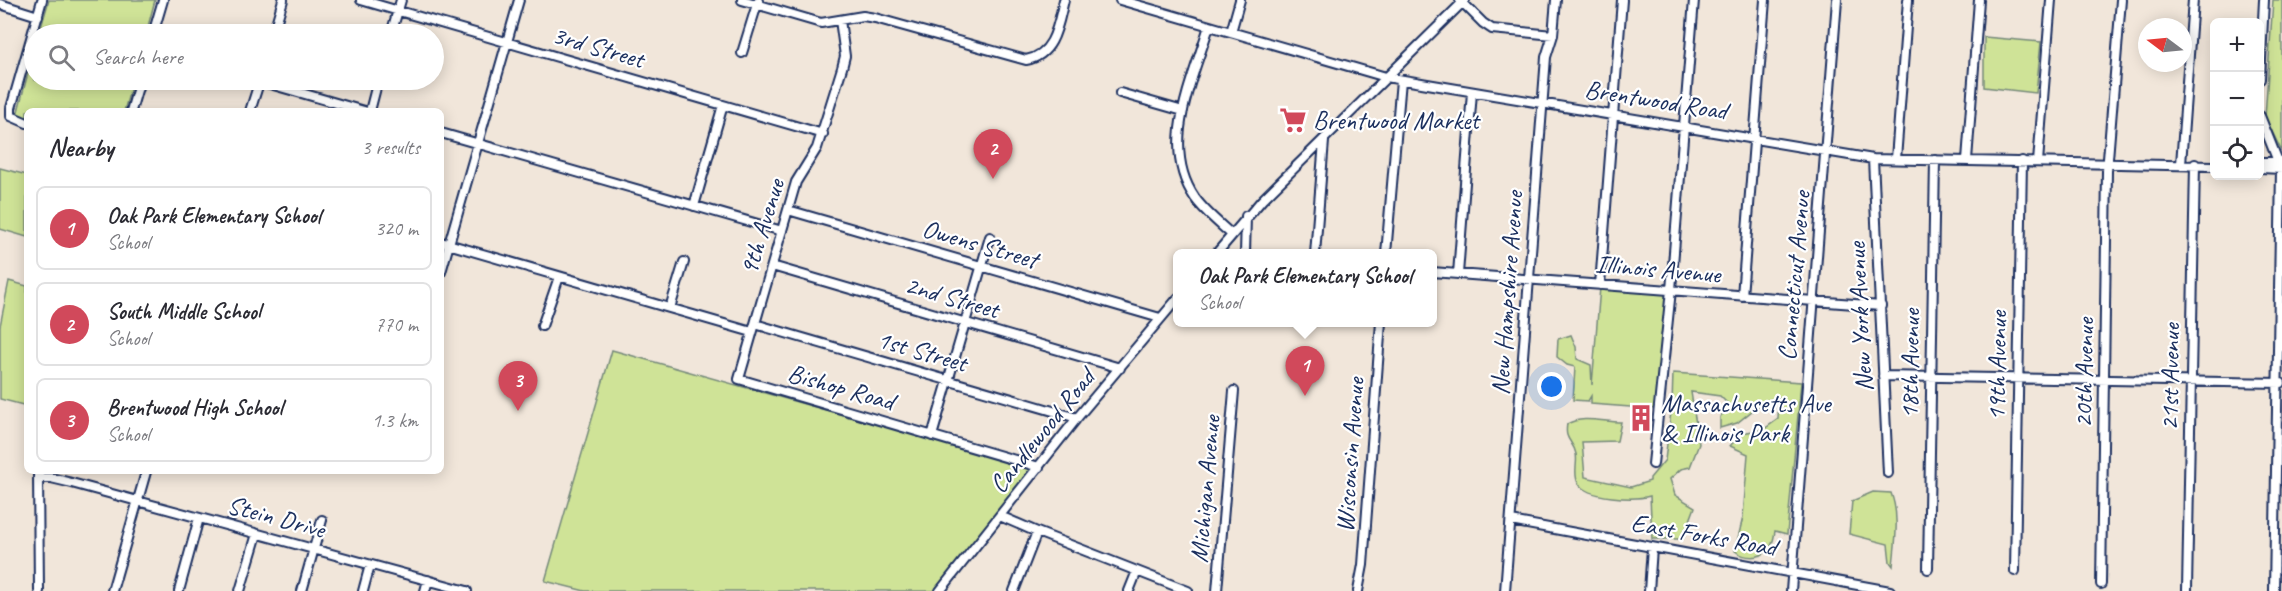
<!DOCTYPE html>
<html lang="en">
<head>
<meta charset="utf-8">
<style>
  :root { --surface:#fff; --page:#f2f2f3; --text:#2b2b33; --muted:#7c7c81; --line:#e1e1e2; --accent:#d1495b }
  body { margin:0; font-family:Caveat,sans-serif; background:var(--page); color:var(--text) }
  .controls { position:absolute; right:18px; top:18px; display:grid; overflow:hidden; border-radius:9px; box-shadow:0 3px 15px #0003 }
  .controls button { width:54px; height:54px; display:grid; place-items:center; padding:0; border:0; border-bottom:2px solid var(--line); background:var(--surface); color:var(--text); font:30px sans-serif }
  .compass { position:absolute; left:2138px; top:18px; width:54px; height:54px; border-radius:50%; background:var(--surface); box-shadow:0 3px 15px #0003; rotate:286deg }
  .you { position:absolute; left:1552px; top:387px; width:21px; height:21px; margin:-15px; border:4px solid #fff; border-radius:50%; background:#1a73e8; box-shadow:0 0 0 9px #1a73e833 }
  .badge { display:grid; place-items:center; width:39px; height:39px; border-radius:50%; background:var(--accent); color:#fff; font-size:20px; font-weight:700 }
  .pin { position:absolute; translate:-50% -50px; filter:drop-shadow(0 2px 3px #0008) }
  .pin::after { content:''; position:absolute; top:32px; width:21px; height:18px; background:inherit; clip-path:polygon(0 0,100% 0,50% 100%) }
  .popup { position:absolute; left:1173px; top:249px; width:264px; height:78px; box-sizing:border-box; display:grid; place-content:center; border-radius:9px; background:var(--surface); filter:drop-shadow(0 2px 4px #0005); font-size:20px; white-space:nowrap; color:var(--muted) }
  .popup b { font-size:22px; color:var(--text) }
  .popup::after { content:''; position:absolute; left:50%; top:100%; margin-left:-12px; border:12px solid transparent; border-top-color:var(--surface) }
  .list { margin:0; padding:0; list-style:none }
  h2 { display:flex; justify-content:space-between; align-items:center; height:78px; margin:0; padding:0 24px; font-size:26px }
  h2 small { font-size:20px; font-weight:400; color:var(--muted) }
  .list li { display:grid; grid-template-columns:39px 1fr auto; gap:18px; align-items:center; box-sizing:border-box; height:84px; margin:0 12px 12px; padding:0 12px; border:2px solid var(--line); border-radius:9px }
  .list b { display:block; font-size:22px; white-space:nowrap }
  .list p { margin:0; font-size:20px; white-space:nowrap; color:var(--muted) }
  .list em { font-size:20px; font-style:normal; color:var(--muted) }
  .icon { flex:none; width:33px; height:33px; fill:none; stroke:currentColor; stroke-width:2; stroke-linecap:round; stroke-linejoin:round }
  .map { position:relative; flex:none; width:2282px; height:591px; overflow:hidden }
  .search { position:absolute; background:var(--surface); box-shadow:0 3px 15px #0003; left:24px; top:24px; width:420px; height:66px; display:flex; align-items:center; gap:15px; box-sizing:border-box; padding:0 21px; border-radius:33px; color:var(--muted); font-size:22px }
  .panel { position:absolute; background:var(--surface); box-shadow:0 3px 15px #0003; left:24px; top:108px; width:420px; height:366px; border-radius:9px }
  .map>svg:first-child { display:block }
  .green { fill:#cfe397; stroke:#75897a; stroke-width:1.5 }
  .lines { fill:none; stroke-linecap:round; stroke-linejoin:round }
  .minor-casing { stroke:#1b2f5e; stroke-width:12 }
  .minor { stroke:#fff; stroke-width:8 }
  .labels { text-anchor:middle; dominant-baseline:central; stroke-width:4.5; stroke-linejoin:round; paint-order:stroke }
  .street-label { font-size:26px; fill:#1b2f5e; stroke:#fff }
  .poi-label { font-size:26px; fill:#1b2f5e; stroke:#fff; text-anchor:start }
</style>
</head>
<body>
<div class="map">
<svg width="2282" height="591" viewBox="0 0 2282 591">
  <rect width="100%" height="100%" fill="#f1e6da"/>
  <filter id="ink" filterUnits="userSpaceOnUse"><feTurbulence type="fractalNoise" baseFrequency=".0167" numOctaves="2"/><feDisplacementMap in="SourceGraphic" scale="12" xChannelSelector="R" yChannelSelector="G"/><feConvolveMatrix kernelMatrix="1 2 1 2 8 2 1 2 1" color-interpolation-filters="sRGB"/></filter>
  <g filter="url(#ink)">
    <!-- green -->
    <path class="green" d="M49,0H155L146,34H39Z
      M2273,0H2282V152L2265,117Z
      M1984,37L2041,42L2036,93L1984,87Z
      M34,50V80H133L124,111H27V118L17,115Z
      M0,168L27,175V237L0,229Z
      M9,281L27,286V406L0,399V326Z
      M1600,287L1663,292L1669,296L1657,409L1591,404V396L1588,401L1573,400L1575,367L1567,365L1557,357L1558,339L1571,335L1576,347L1577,359L1591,365L1592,385Z
      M612,350L1032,468L935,591H585L545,581Z
      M1673,373L1801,382L1787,534L1775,531C1774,537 1773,545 1769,549C1760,560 1744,558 1735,551L1743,517L1748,454L1730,446L1742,433L1764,429L1778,419L1779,397L1763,402L1737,423L1720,428V417L1729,405L1720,396L1691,392L1699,444L1690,467L1681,469L1670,479L1675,495L1695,507L1683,539H1652L1650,496C1635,500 1587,499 1578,483C1573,474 1578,463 1576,454C1573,440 1564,441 1567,424C1583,415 1603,422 1621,422L1617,441L1582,442L1585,477L1631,487L1650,481V478L1665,460L1672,404Z
      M1873,492L1891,493C1900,516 1895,543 1893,566L1890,562L1888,544L1849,534L1852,501Z"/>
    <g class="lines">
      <defs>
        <path id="minor" d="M361,0L823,134
          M742,0L821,23L863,16L875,18L1026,60C1055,55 1058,24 1064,0
          M1120,0L1386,77L1873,159L2214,166
          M1460,0L1483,23L1492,29L1553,35
          M0,4L38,16
          M840,20L845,56L842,68L817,148L796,182L739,379L1039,467
          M1209,26C1193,80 1159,146 1195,198C1205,212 1219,223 1231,234
          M1231,32L1240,0
          M153,34L163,0
          M273,34L283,0
          M391,34L401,0
          M742,53L758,1
          M2260,79L2264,0
          M256,80L364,111
          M1120,93L1183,111
          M131,111L140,80
          M250,111L260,80
          M370,111L378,80
          M2260,116L2281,169L2274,591
          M27,123L11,116V108L42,0
          M441,133L782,231
          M1873,159L1888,473
          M1896,159L1908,0
          M1967,160L1979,0
          M2038,162L2051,0
          M2260,162H2282
          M2181,164L2193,0
          M2260,168L2282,169
          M694,206L723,105
          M788,210L1160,318
          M441,242L752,332
          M1216,254L1262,200L1465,0
          M1245,254L1246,216
          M1315,254L1324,141
          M1386,254L1401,80
          M772,266L1120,368
          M441,272L519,0
          M1432,272L1881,306
          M1458,274L1472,92
          M1600,285L1622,0
          M1742,296L1765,0
          M670,308L684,262
          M755,324L1077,418
          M542,326L559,277
          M1883,376L2281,383
          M932,436L990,237
          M1653,464L1671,290L1694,0
          M38,471L39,591
          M38,478H51L68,482L467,591
          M1000,516L1037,532L1188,591
          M1511,521L1890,591
          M1928,569L1935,160
          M2015,571L2022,161
          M2101,584L2107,171L2121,0
          M2187,590L2195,164
          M112,591L146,472
          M179,591L199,518
          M240,591L257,534
          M302,591L322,520
          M363,591L370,565
          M425,591L428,580
          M940,591L1077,418L1178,298
          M1014,591L1037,532
          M1129,591L1137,571
          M1217,591L1234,391
          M1358,591L1363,565L1381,322
          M1505,591L1546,57L1553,35L1556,0
          M1649,591L1652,548
          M1791,591L1837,0"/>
      </defs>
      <!-- minor casing -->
      <use href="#minor" class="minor-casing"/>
      <!-- minor -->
      <use href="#minor" class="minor"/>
    </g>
  </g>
  <!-- icons -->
  <defs>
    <symbol id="supermarket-bare" viewBox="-9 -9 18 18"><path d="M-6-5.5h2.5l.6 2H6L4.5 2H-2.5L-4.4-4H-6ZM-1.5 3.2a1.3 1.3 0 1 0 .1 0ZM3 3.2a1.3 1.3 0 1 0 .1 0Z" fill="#d1495b" stroke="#fff" stroke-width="2.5" paint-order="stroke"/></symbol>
    <symbol id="building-bare" viewBox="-9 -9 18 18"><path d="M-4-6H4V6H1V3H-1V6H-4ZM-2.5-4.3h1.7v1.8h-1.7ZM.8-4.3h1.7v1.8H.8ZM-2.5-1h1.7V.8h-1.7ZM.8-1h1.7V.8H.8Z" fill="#d1495b" stroke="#fff" stroke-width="2.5" paint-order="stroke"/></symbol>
  </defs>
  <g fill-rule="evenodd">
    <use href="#supermarket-bare" x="1274" y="101" width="38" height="38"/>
    <use href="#building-bare" x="1622" y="399" width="38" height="38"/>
  </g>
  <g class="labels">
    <!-- street labels -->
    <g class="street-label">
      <text transform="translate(598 47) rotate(16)">3rd Street</text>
      <text transform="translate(1656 100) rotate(9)">Brentwood Road</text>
      <text transform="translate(762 227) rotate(-73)">9th Avenue</text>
      <text transform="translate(980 244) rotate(16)">Owens Street</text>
      <text transform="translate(1658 269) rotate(5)">Illinois Avenue</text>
      <text transform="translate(1794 276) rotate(-85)">Connecticut Avenue</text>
      <text transform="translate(1507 293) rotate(-86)">New Hampshire Avenue</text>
      <text transform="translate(952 297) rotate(16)">2nd Street</text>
      <text transform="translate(1860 317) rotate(-93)">New York Avenue</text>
      <text transform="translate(922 351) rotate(16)">1st Street</text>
      <text transform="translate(1910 364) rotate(-89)">18th Avenue</text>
      <text transform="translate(1997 366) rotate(-89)">19th Avenue</text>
      <text transform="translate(2084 373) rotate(-89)">20th Avenue</text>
      <text transform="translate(2170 377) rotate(-89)">21st Avenue</text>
      <text transform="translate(841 387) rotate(16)">Bishop Road</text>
      <text transform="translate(1042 431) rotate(-51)">Candlewood Road</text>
      <text transform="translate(1350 455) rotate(-86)">Wisconsin Avenue</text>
      <text transform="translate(1205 489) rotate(-85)">Michigan Avenue</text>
      <text transform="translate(276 517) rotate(15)">Stein Drive</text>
      <text transform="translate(1704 535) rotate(10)">East Forks Road</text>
    </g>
    <!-- poi labels -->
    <g class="poi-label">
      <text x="1313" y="120">Brentwood Market</text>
      <text x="1661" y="403">Massachusetts Ave<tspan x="1661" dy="30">&amp; Illinois Park</tspan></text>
    </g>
  </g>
</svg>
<div class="controls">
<button>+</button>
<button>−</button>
<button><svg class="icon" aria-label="locate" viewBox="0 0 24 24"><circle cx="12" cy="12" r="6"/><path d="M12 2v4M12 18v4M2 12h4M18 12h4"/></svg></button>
</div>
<svg class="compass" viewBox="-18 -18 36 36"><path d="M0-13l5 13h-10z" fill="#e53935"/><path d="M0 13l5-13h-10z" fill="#7c7c81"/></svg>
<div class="you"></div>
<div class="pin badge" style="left:1305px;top:396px">1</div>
<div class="popup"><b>Oak Park Elementary School</b>School</div>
<div class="pin badge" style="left:993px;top:179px">2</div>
<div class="pin badge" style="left:518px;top:411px">3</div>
<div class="search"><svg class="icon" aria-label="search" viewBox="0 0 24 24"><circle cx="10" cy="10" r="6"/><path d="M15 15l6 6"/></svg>Search here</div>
<section class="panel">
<h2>Nearby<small>3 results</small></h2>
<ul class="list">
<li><span class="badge">1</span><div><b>Oak Park Elementary School</b><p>School</p></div><em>320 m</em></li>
<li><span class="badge">2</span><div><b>South Middle School</b><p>School</p></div><em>770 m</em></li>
<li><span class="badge">3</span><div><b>Brentwood High School</b><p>School</p></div><em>1.3 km</em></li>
</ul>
</section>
</div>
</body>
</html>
